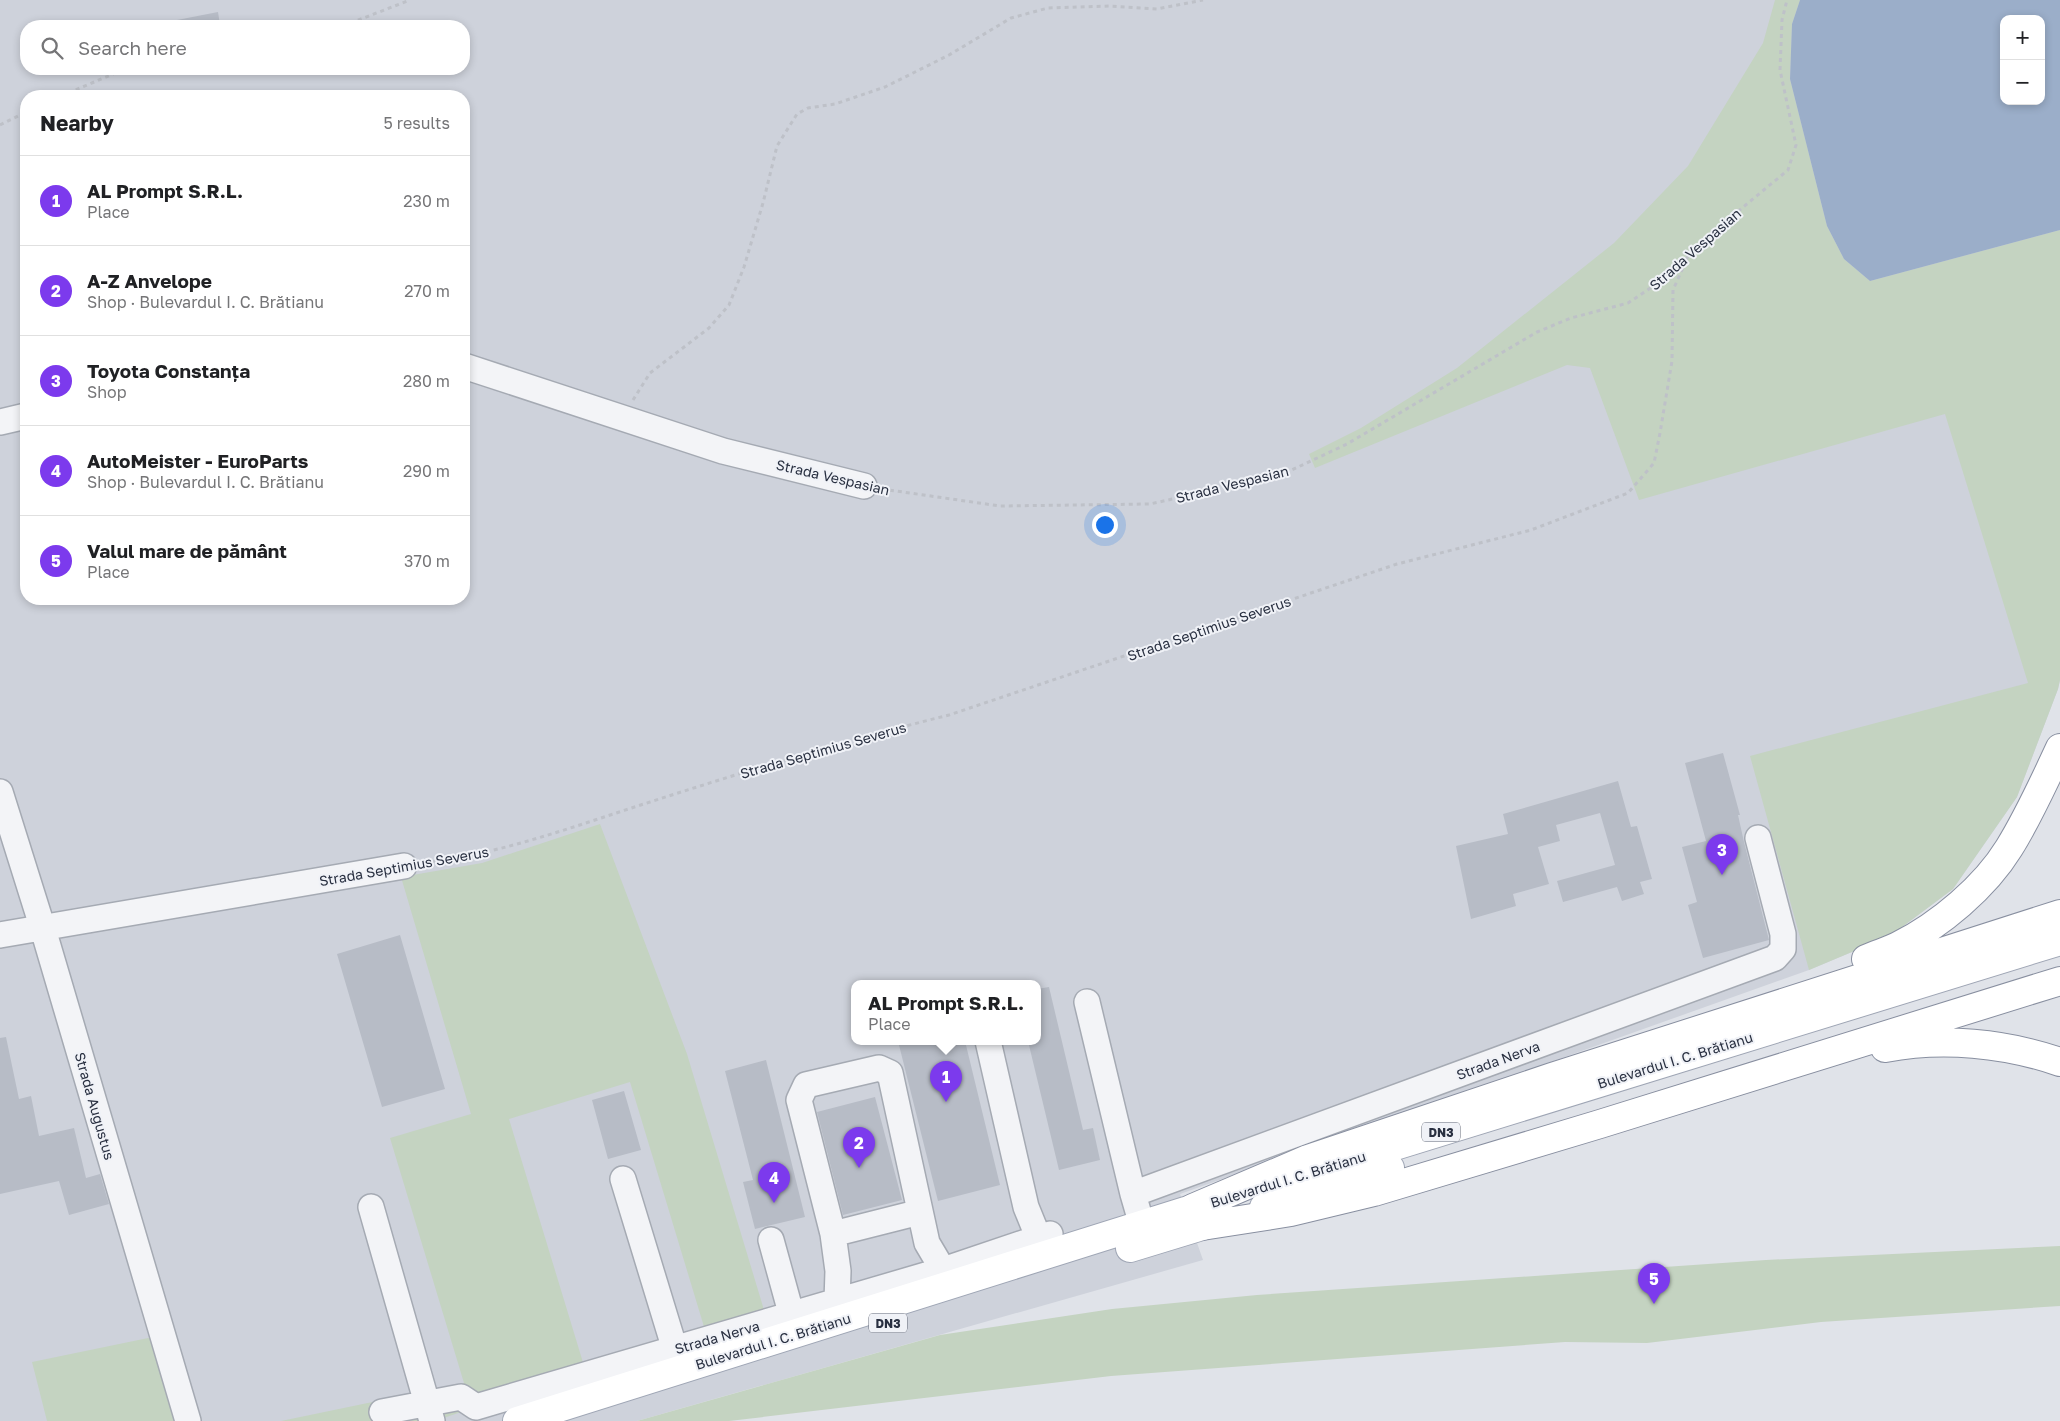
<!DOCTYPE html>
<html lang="en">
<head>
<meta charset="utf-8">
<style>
  :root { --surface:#fff; --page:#f6f6f6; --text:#202124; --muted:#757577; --line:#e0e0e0; --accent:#7c3aed }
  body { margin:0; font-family:"Golos Text",sans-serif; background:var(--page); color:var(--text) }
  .controls { position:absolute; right:15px; top:15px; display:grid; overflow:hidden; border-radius:10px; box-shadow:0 2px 8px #0003 }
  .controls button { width:45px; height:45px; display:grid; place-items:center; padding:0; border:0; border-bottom:1px solid var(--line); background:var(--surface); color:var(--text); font:25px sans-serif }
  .you { position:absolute; left:1104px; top:524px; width:18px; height:18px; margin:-12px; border:4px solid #fff; border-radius:50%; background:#1a73e8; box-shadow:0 0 0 8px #1a73e833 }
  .badge { display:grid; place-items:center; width:32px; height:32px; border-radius:50%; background:var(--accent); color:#fff; font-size:16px; font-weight:700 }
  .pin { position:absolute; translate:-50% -41px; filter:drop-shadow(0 1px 2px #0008) }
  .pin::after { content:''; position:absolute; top:26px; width:18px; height:15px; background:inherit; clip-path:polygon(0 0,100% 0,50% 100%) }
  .popup { position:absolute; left:851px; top:980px; width:190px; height:65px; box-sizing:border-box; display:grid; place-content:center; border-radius:10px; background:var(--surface); filter:drop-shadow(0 1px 4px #0005); font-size:16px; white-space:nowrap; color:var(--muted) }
  .popup b { font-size:19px; color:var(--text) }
  .popup::after { content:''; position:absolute; left:50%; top:100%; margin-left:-10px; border:10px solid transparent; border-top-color:var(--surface) }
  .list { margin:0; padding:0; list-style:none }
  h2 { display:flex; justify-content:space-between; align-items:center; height:65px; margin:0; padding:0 20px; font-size:21px }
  h2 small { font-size:16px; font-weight:400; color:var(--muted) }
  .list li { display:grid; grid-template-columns:32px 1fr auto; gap:15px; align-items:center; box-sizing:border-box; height:90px; padding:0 20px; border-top:1px solid var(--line) }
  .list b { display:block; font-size:19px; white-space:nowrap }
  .list p { margin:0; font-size:16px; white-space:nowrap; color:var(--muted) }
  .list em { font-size:16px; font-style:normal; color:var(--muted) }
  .icon { flex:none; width:28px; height:28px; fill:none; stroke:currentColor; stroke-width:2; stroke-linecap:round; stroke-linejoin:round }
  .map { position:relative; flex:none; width:2060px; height:1421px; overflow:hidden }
  .search { position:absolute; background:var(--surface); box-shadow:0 2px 8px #0003; left:20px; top:20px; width:450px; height:55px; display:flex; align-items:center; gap:12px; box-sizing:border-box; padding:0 18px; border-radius:20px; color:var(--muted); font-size:19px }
  .panel { position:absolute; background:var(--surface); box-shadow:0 2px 8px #0003; left:20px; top:90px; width:450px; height:515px; border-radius:20px }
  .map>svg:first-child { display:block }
  .built { fill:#ced2db; fill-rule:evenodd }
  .green { fill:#c4d3c1 }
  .water { fill:#9baec9; fill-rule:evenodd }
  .building { fill:#b7bcc6 }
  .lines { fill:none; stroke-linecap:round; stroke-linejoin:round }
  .minor-casing { stroke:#a5aab3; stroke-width:28 }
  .major-casing { stroke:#9fa6b5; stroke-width:30 }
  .highway-casing { stroke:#888fa0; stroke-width:30 }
  .path { stroke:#bec1c8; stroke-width:3; stroke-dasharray:4 4; stroke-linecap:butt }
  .minor { stroke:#f3f4f7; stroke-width:25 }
  .major { stroke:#fff; stroke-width:28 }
  .highway { stroke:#fff; stroke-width:28 }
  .labels { text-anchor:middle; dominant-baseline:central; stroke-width:4; stroke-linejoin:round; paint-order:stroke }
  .shield { fill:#f0f2f7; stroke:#656a78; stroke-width:1 }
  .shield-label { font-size:12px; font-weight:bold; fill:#293041 }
  .street-label { font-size:14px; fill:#293041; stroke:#f0f2f7 }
</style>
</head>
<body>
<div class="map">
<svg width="2060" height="1421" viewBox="0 0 2060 1421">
  <rect width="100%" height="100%" fill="#e0e3e9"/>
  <!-- built -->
  <path class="built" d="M0,0H2060V680L2058,689L2017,797L1953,889L1890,936L1809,970L1180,1194L1203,1260L637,1421H0ZM2004,19H2041V101H2004ZM26,26H464V69H26ZM26,96H464V599H26ZM855,983H1037V1041H855Z"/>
  <!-- green -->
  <path class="green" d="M1775,0H1800L1792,24L1790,79L1827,226L1844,259L1870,281L2060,230V680L2058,689L2017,797L1953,889L1890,936L1809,970L1750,756L2028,683L1945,414L1639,500L1590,368L1567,365L1315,468L1309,454L1361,428L1457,368L1614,243L1688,166L1763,43Z
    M600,824L687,1054L764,1310L705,1330L630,1082L509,1119L585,1369L435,1421H281L464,1383L390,1138L471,1114L401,877L482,863Z
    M2060,1246V1306L1821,1322L1647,1343L1565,1342L1111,1376L729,1421H637L940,1335L1112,1309L1257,1295L1766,1260Z
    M153,1337L175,1421H47L32,1362Z"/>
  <!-- water -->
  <path class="water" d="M1800,0H2060V230L1870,281L1844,259L1827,226L1790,79L1792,24ZM2004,19H2041V101H2004Z"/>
  <!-- building -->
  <path class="building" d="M218,12L220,25L178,26L177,20Z
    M1723,753L1740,815H1738L1744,842L1769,940L1703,958L1688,905L1697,902L1682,847L1706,841L1685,763Z
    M1618,781L1631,827L1637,826L1652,879L1640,882L1644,894L1622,901L1617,887L1563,902L1557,881L1615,865L1600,813L1556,825L1560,841L1538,847L1549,884L1513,894L1516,906L1471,919L1456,846L1508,834L1503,814Z
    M400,935L445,1089L382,1107L337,954Z
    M1049,987L1083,1130L1093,1128L1100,1160L1059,1170L1028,1041H1037V989Z
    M6,1037L19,1099L31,1096L39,1136L74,1128L86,1178L100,1174L109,1204L69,1215L59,1181L0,1194V1038Z
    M898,1041H965L1000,1185L938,1201Z
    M766,1060L805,1217L755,1229L743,1182L753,1180L725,1071Z
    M624,1091L641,1150L608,1159L592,1100Z
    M875,1097L902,1200L843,1215L817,1112Z"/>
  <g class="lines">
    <defs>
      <path id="minor" d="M464,366L723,451L864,486
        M0,422L26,416
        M0,792L43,929L188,1421
        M0,935L404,866
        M1087,1002L1133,1194
        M988,1041L1026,1207L1039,1239L1050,1251
        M623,1179L680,1366
        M371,1207L432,1421
        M1142,1225L1133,1194L1775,958L1783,949V934L1758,838
        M833,1234L920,1212
        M771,1240L796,1331
        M829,1315L837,1301L838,1271L833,1234L799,1100L806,1085L879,1068L890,1073L927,1243L943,1270L955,1279
        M382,1412L461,1397L476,1407L943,1270L1050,1234"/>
      <path id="major" d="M1291,1178L2060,941
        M1264,1207L1390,1168
        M1130,1248L1225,1219
        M517,1421L1217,1201"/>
      <path id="highway" d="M1866,959C1877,954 1888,951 1898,946C1940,925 1985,887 2009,848C2029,816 2044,782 2060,748
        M1885,1048C1942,1037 2005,1043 2060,1062
        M1193,1208L1308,1159L1552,1077L2060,914
        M1202,1226L1291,1212L1374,1192L1600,1124L2060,981"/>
    </defs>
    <!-- minor casing -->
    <use href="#minor" class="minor-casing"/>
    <!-- major casing -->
    <use href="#major" class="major-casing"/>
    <!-- highway casing -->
    <use href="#highway" class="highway-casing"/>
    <!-- path -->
    <path class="path" d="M343,26L410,0
      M61,96L125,69
      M0,125L26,112
      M633,400L650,373L709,328L729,305L744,267L763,203L777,146L797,114L808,108L835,104L885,87L949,55L1011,18L1048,8L1109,6L1157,9L1203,0
      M882,489L1000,506L1150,504L1281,475L1347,444L1537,332L1571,318L1628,303L1664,279L1736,213L1788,170L1796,145L1780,70L1782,20L1787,0
      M423,863C501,854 575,826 650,802C749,770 848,740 949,715L1397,564L1531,530L1628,493L1654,463L1660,433L1672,361L1673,290L1689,254"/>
    <!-- minor -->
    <use href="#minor" class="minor"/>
    <!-- major -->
    <use href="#major" class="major"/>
    <!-- highway -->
    <use href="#highway" class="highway"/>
  </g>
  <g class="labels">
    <!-- shield labels -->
    <g class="shield">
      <rect x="1422" y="1122.5" width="38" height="19" rx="4"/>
      <rect x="869" y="1313.5" width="38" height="19" rx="4"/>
    </g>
    <g class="shield-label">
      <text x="1441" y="1132">DN3</text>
      <text x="888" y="1323">DN3</text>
    </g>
    <!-- street labels -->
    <g class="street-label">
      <text transform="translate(1695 249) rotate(-41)">Strada Vespasian</text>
      <text transform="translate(833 477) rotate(13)">Strada Vespasian</text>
      <text transform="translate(1232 484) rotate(-14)">Strada Vespasian</text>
      <text transform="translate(1209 628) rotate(-19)">Strada Septimius Severus</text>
      <text transform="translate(823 750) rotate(-16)">Strada Septimius Severus</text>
      <text transform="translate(404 866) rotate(-10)">Strada Septimius Severus</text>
      <text transform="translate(1498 1060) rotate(-20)">Strada Nerva</text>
      <text transform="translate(1675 1060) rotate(-17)">Bulevardul I. C. Brătianu</text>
      <text transform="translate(95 1106) rotate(74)">Strada Augustus</text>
      <text transform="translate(1288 1179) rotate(-17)">Bulevardul I. C. Brătianu</text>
      <text transform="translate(717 1337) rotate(-16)">Strada Nerva</text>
      <text transform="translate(773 1341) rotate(-17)">Bulevardul I. C. Brătianu</text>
    </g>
  </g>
</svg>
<div class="controls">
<button>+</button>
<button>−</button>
</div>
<div class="you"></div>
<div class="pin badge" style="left:946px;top:1102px">1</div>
<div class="popup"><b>AL Prompt S.R.L.</b>Place</div>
<div class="pin badge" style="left:859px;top:1168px">2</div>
<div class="pin badge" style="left:1722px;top:875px">3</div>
<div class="pin badge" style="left:774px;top:1203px">4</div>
<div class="pin badge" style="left:1654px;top:1304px">5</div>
<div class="search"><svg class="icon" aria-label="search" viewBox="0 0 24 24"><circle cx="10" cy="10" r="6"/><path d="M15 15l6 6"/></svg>Search here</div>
<section class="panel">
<h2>Nearby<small>5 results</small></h2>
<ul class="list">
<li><span class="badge">1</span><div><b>AL Prompt S.R.L.</b><p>Place</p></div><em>230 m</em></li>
<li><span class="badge">2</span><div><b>A-Z Anvelope</b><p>Shop · Bulevardul I. C. Brătianu</p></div><em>270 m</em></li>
<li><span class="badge">3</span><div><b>Toyota Constanța</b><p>Shop</p></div><em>280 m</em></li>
<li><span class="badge">4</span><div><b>AutoMeister - EuroParts</b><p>Shop · Bulevardul I. C. Brătianu</p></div><em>290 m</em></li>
<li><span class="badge">5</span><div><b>Valul mare de pământ</b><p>Place</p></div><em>370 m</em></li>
</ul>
</section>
</div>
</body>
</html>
